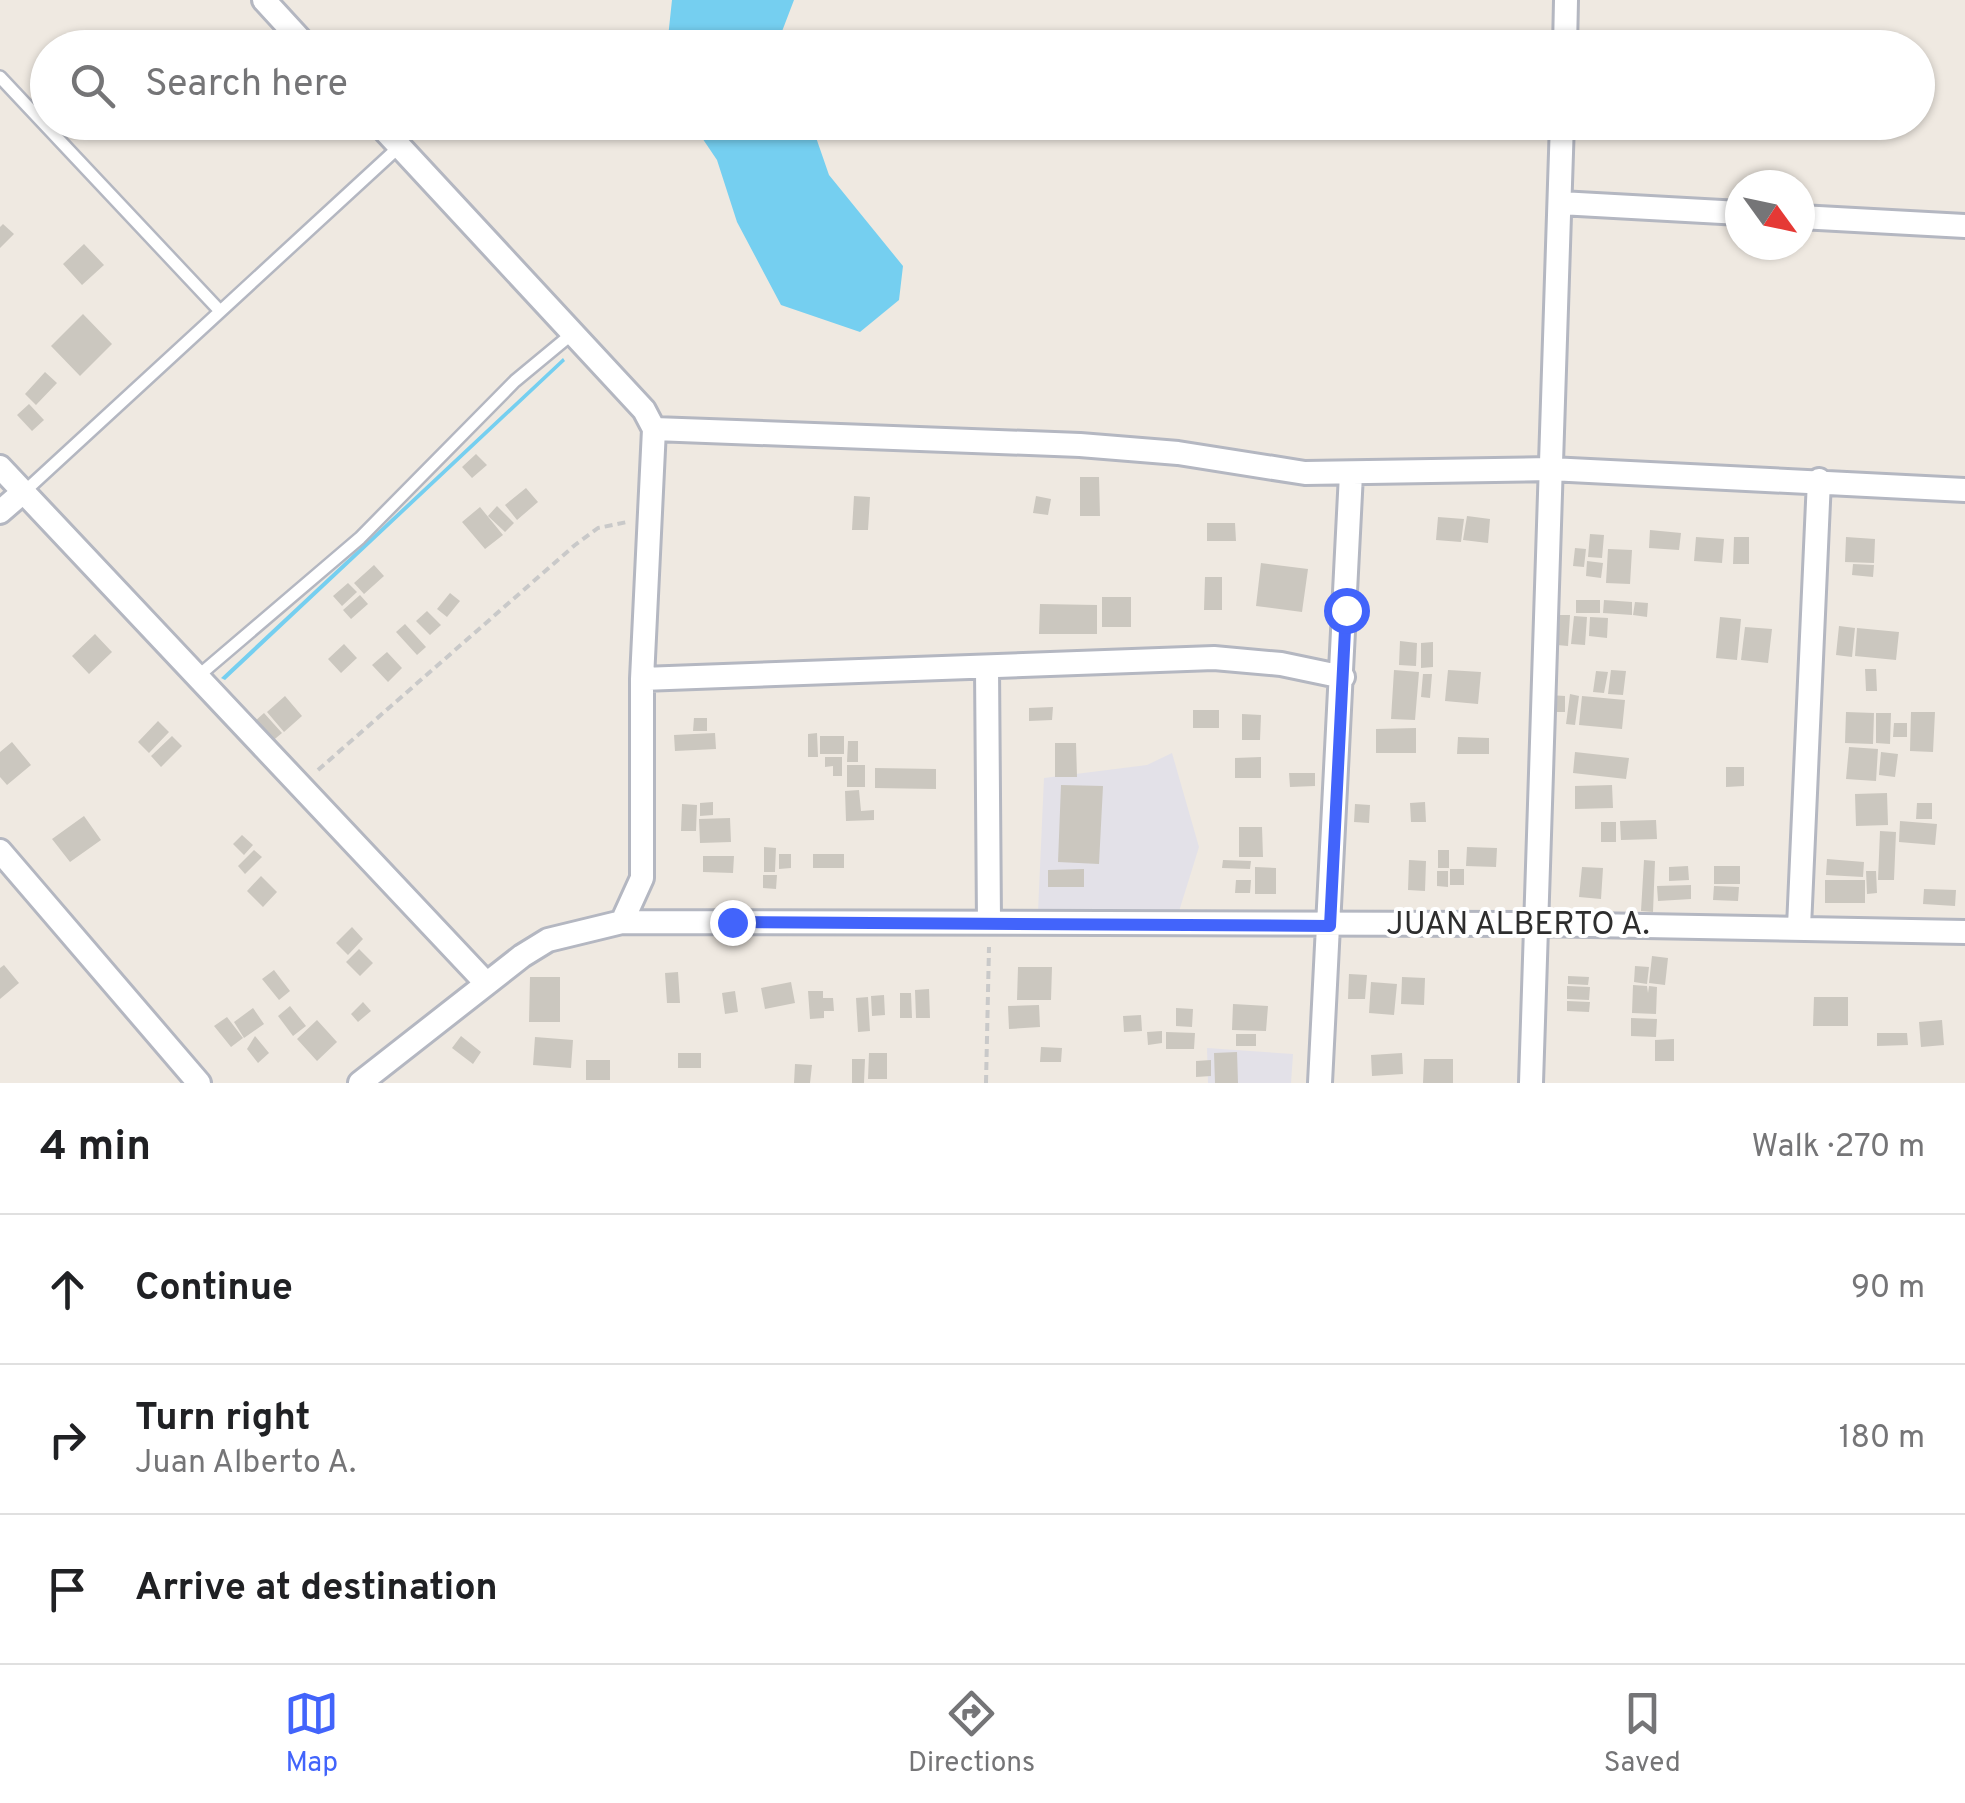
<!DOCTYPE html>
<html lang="en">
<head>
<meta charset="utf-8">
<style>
  :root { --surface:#fff; --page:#f2f2f2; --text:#202124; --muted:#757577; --line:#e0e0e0; --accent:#4264fb }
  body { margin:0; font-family:Overpass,sans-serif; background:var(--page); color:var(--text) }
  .compass { position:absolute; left:1725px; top:170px; width:90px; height:90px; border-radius:50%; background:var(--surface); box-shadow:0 2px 8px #0004; rotate:123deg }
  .stop { position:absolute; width:30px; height:30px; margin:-22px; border:8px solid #4264fb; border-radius:50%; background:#fff }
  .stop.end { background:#4264fb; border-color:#fff; box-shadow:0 2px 10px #0008 }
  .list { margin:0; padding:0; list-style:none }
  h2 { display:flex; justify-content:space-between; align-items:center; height:130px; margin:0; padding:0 40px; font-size:42px }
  h2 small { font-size:32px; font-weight:400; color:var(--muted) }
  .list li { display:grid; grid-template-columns:65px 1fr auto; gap:30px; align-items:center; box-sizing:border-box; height:150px; padding:0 40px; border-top:2px solid var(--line) }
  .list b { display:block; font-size:38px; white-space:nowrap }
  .list p { margin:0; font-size:32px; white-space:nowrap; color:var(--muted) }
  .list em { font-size:32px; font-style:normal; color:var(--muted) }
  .icon { flex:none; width:55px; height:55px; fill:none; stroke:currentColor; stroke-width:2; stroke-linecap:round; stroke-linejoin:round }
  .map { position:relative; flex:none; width:1965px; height:1083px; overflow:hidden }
  .search { position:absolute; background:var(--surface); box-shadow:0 2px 8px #0004; left:30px; right:30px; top:30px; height:110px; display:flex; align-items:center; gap:25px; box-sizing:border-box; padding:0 35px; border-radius:55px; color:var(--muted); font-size:38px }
  .sheet { height:580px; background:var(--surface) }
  nav { display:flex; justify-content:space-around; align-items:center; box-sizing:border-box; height:140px; border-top:2px solid var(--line); background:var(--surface); font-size:28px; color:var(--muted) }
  nav a { display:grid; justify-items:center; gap:5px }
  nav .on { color:var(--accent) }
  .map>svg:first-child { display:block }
  .industrial { fill:#e3e1e8 }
  .water { fill:#75cff0 }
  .building { fill:#cbc7bf }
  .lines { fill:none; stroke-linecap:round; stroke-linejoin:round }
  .service-casing { stroke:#b4b7c1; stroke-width:16 }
  .minor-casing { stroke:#b4b7c1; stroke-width:28 }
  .path { stroke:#c9c9c9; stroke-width:4; stroke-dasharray:8 5; stroke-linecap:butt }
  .service { stroke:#fff; stroke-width:11 }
  .minor { stroke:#fff; stroke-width:22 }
  .route { stroke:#4264fb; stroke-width:12 }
  .labels { text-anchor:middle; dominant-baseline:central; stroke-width:8; stroke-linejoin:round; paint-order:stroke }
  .street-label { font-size:32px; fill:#2e2e2e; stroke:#fff }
</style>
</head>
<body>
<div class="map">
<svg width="1965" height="1083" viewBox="0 0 1965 1083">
  <rect width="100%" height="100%" fill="#efe9e1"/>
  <!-- industrial -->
  <path class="industrial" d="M1172,753L1199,847L1176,921L1038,912L1044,778L1147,765Z
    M1207,1048L1293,1054L1291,1083H1208Z"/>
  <!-- water -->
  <path class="water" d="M672,0H794L781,34L786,47H667Z
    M692,123H811L829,175L903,266L899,300L860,332L781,305L737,222L717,160Z
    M563,358L565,361L225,680L221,678Z"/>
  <!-- building -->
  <path class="building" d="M3,224L14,234L0,248V227Z
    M84,244L104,265L82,285L63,264Z
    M83,314L112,344L80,376L51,346Z
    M45,372L57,383L36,405L25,394Z
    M29,404L44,420L32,431L17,415Z
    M476,454L487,465L472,478L462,467Z
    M1080,477H1099L1100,516H1080Z
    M526,488L538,502L517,520L505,505Z
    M854,496L870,497L868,530H852Z
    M1036,496L1051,499L1048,515L1033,513Z
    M497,506L514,523L505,532L488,516Z
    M480,507L503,535L485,549L462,522Z
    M1467,516L1490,519L1488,543L1463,540Z
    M1438,517L1464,519L1461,542L1436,540Z
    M1207,523H1235L1236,541H1207Z
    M1650,530L1681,533L1679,550L1649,548Z
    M1590,534L1604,535L1602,558L1588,557Z
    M1696,537L1724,539L1722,563L1694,561Z
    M1734,537H1749V564H1733Z
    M1846,537L1875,539L1874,563L1845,562Z
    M1575,548L1586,549L1584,567L1573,566Z
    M1608,549L1632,550L1630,584L1606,583Z
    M1587,561L1603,563L1601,578L1586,576Z
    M1261,563L1308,569L1302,612L1256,606Z
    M1853,564L1874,565L1873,577L1852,575Z
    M374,565L384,576L364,594L354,583Z
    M1205,577H1222V610H1204Z
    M348,583L357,592L342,606L333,596Z
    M450,593L460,601L447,617L437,609Z
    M360,595L368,604L351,619L343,610Z
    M1102,597H1131V627H1102Z
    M1576,600H1600V613H1576Z
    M1604,600L1632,602V615L1603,613Z
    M1635,602L1648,603L1647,617L1633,615Z
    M1040,604L1097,605V634H1039Z
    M427,611L441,625L430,635L416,621Z
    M1560,615H1570L1568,646L1557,645Z
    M1574,616L1587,617L1585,645L1571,644Z
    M1590,617L1608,618L1607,638L1589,636Z
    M1720,617L1741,619L1737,660L1716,658Z
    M405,624L426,647L417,655L396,632Z
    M1839,626L1855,628L1852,657L1836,655Z
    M1745,627L1772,629L1768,663L1741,660Z
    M1857,628L1899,632L1896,660L1855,656Z
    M95,634L112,652L89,674L72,656Z
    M1400,641L1417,643L1416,666L1399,665Z
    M1433,642V667L1421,668V643Z
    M344,644L357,658L341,673L328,659Z
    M387,652L402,668L388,682L372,665Z
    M1865,669H1876L1877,691H1866Z
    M1394,670L1419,672L1415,720L1391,719Z
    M1448,670L1481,672L1478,704L1445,701Z
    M1611,670L1626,671L1623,695L1608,694Z
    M1596,671L1608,672L1604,693L1593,692Z
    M1423,674H1432L1430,698L1421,697Z
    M1570,694L1579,696L1575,725L1566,724Z
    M1549,695L1565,696V712H1548Z
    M285,696L302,716L284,732L267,712Z
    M1582,696L1625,700L1622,729L1579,725Z
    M1053,707L1052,720L1029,721V708Z
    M1193,710H1219V728H1193Z
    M1846,712L1874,713L1873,744L1845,743Z
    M1911,712H1935L1933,752L1910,751Z
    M264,713L282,733L270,743L253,723Z
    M1876,713H1891L1890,744L1876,743Z
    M1242,714L1261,715L1260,740H1242Z
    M694,718H707V731H693Z
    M158,721L169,732L149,753L138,742Z
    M1894,723H1907V737H1893Z
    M1416,728V753H1376V729Z
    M715,733L716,749L675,751L674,735Z
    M817,733L818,757H808V734Z
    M172,736L182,746L161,767L151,756Z
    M820,736H844V754H820Z
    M1458,737L1489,738V754H1457Z
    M848,741H858V762H847Z
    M12,742L31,765L7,785L0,777V752Z
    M1055,743H1076L1077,777H1055Z
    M1849,747L1878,749L1876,781L1846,779Z
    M1575,752L1629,758L1626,779L1573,773Z
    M1881,752L1898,754L1895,777L1879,775Z
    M825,757H842V776H833V766L825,767Z
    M1261,757V778H1235V758Z
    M847,765H865V787H847Z
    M1726,767H1744V786L1726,787Z
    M875,768L936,769V789L875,788Z
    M1289,773H1315V786L1290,787Z
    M1061,785L1103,786L1099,864L1058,862Z
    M1612,785L1613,808L1575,809V786Z
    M859,790L861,811L874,810V820L846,821L845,791Z
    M1887,793L1888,825L1856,826L1855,794Z
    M713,802V815L700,816V803Z
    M1425,802L1426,822H1411L1410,803Z
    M1917,803H1932V819H1916Z
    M682,804L697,805L696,831H681Z
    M1355,804L1370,805L1369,823L1354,822Z
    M84,816L101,840L70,862L52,839Z
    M730,818L731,842L700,843L699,819Z
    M1656,820L1657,839L1621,840L1620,821Z
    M1900,821L1937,824L1935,845L1899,842Z
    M1601,822H1616V842H1601Z
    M1239,827H1262L1263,857H1239Z
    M1880,831L1896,832L1894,880H1878Z
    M242,835L253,845L244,855L233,844Z
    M764,847L776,848L775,872H764Z
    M1467,847L1497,848L1496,867L1466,866Z
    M254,850L262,857L245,874L238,866Z
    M1438,850H1449V868H1438Z
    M779,854H791V868L779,869Z
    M813,854H844V868H813Z
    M703,856H734L733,873L703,872Z
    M1827,859L1864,862L1863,877L1826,875Z
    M1223,860L1251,861L1250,869L1222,868Z
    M1409,860L1426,861L1425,891L1408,890Z
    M1644,860L1655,861L1653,912L1641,911Z
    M1688,866L1689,880L1669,881V867Z
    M1714,866H1740V884H1714Z
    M1255,867L1276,868V894H1255Z
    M1582,867L1603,868L1601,899L1579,897Z
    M1084,869V887H1048V870Z
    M1450,869H1464V885H1450Z
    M1437,871H1448V887L1437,886Z
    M1866,871H1876L1877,893L1867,894Z
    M763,875H777L776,889L763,888Z
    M261,876L277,892L263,907L247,891Z
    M1236,880H1251L1250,893H1235Z
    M1825,880H1865V903H1825Z
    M1691,885V899L1658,901L1657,886Z
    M1714,886L1739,887L1738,901L1713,900Z
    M1924,889L1956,890L1955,906L1923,904Z
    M352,927L363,939L348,955L336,943Z
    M359,949L373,963L360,976L346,962Z
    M1652,956L1668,958L1665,985L1649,983Z
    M4,965L19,983L0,999V968Z
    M1635,966L1649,967L1647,984L1634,982Z
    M1018,967H1052L1051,1000H1017Z
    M274,970L290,991L279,1000L262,979Z
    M678,972L680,1003H667L665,973Z
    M1349,974L1367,975L1365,999H1348Z
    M1568,976L1589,977L1588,985L1568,984Z
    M530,977H560V1022H529Z
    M1402,977L1425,978L1424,1005L1401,1004Z
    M791,982L795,1003L765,1009L761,988Z
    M1371,982L1397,984L1394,1015L1369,1013Z
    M1633,985L1647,986L1648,993L1649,986L1657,987L1656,1014L1632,1013Z
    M1567,986L1590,987L1589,1000L1567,999Z
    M929,989L930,1018H916L915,990Z
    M735,991L738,1012L725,1014L722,993Z
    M808,991H823V998H833L834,1011H824V1018L810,1019Z
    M900,993H911L912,1018H900Z
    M884,995L885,1015L872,1016L871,996Z
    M868,997L870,1031L858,1032L856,998Z
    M1814,997H1848V1026H1813Z
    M1567,1001L1590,1002L1589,1012L1567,1011Z
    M363,1002L371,1011L358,1022L351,1014Z
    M1233,1004L1268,1006L1266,1031L1232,1030Z
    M1039,1005L1040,1027L1009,1029L1008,1006Z
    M290,1006L306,1026L293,1036L278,1016Z
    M253,1008L264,1024L244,1038L234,1022Z
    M1176,1008L1193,1009L1192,1027L1176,1026Z
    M1141,1015L1142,1031L1124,1032L1123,1016Z
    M227,1017L243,1038L231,1047L214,1026Z
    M1631,1018L1657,1019L1656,1037L1631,1036Z
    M317,1020L337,1042L317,1061L297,1039Z
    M1942,1020L1944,1045L1921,1047L1919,1022Z
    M1162,1031V1043L1148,1045L1147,1032Z
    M1166,1032L1195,1033L1194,1049H1166Z
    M1877,1033H1907L1908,1045L1877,1046Z
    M1236,1034H1256V1046H1236Z
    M255,1036L269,1053L258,1063L247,1049Z
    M461,1036L481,1052L473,1064L452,1048Z
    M535,1037L573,1040L571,1068L533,1065Z
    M1674,1039V1061H1655V1040Z
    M1041,1047L1062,1048L1061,1062H1040Z
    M1237,1052L1238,1083H1215L1214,1053Z
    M678,1053H701V1068H678Z
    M869,1053H887V1079H868Z
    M1402,1053L1403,1074L1372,1076L1371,1055Z
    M852,1059H865L864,1083H852Z
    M1424,1059H1453V1083H1423Z
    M586,1060H610V1080H586Z
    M1211,1060V1076L1196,1077V1061Z
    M795,1064L812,1065L810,1083H794Z"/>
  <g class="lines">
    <defs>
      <path id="service" d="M0,77L220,311
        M24,492L400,146
        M197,677L360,538L515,381L573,333"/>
      <path id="minor" d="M264,0L308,48
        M1565,48L1566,0
        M377,122L644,410L654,429L642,679V878L622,922
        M1560,203L1740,213
        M1800,217L1965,226
        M654,429L1080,445L1178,453L1305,473L1550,469L1965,490
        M0,467L486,983
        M0,512L23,492
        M987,668L989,922
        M642,679L1214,658L1281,664L1343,677
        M0,851L199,1083
        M1799,927L1819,480
        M360,1083L522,956L548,940L622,922L1536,924L1965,932
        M1320,1083L1351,474
        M1531,1083L1562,122"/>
    </defs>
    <!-- service casing -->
    <use href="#service" class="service-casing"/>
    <!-- minor casing -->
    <use href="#minor" class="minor-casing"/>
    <!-- path -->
    <path class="path" d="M318,770L575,545L598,528L627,522
      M986,1083L989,947"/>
    <!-- service -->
    <use href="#service" class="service"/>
    <!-- minor -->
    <use href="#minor" class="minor"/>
  </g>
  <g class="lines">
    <!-- route -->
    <path class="route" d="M732,922L1330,926L1346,610"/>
  </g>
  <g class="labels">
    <!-- street labels -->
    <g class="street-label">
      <text x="1518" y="926">JUAN ALBERTO A.</text>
    </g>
  </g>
</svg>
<svg class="compass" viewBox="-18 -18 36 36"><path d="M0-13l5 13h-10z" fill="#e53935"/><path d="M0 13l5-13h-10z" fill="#757577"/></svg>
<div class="stop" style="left:1346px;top:610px"></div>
<div class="stop end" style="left:732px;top:922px"></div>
<div class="search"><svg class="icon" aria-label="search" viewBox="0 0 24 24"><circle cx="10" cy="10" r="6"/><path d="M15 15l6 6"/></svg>Search here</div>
</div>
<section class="sheet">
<h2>4 min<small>Walk · 270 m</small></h2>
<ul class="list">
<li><svg class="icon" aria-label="ahead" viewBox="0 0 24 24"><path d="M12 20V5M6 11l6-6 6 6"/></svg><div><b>Continue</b></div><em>90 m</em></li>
<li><svg class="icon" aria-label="right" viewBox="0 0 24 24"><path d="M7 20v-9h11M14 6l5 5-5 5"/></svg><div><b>Turn right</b><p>Juan Alberto A.</p></div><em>180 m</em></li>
<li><svg class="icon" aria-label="arrive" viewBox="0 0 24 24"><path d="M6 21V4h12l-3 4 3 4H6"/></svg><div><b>Arrive at destination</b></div></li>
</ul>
</section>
<nav>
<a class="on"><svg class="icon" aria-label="map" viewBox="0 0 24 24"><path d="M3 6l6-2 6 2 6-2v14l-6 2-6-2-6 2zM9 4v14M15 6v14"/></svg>Map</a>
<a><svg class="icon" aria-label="directions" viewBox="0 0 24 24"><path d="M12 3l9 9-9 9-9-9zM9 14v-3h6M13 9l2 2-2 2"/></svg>Directions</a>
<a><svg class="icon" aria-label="saved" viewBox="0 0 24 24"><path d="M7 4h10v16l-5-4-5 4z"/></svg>Saved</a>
</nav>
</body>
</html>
